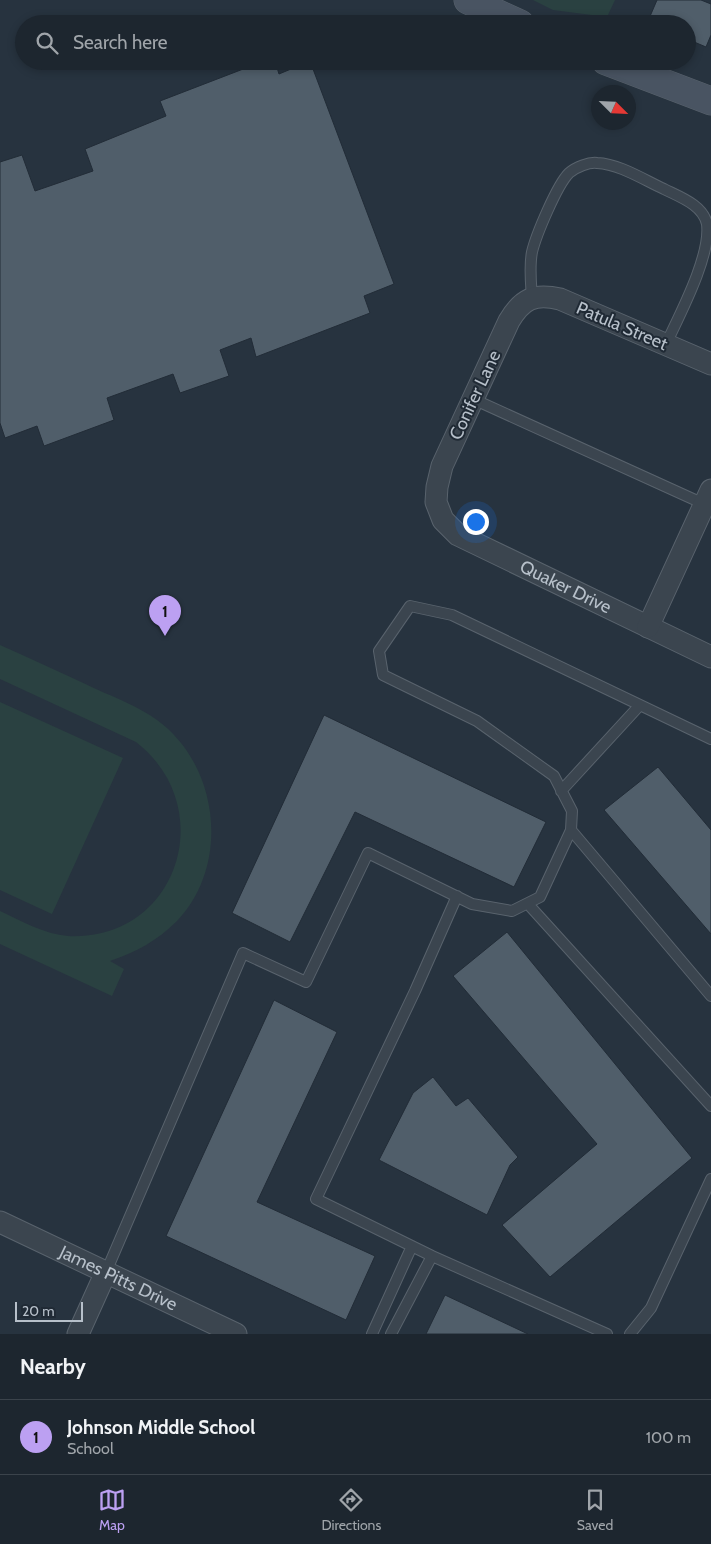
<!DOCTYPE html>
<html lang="en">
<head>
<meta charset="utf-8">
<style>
  :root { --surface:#1d262f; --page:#2a323b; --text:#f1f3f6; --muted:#a0a5aa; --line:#3b434b; --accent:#bca0f2 }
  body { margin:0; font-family:Cabin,sans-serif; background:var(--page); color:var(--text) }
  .compass { position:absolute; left:591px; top:85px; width:45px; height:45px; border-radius:50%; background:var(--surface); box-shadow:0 2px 8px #0003; rotate:114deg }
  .scale { position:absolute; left:15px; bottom:12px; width:68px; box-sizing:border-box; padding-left:5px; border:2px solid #b7c0ca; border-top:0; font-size:14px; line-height:18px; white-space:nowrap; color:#b7c0ca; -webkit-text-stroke:4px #202a35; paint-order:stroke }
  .you { position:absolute; left:475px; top:521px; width:18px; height:18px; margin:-12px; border:4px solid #fff; border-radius:50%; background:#1a73e8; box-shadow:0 0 0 8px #1a73e833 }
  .badge { display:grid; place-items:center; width:32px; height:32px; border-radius:50%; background:var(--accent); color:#111; font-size:16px; font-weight:700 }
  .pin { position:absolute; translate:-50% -41px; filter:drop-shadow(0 1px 2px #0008) }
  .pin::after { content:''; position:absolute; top:26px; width:18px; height:15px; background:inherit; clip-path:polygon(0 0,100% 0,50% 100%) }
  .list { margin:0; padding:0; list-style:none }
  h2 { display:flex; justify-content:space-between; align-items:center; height:65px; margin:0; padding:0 20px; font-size:21px }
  h2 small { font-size:16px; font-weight:400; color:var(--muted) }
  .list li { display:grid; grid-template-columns:32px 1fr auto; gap:15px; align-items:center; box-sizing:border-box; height:75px; padding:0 20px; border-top:1px solid var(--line) }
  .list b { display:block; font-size:19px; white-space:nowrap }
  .list p { margin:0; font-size:16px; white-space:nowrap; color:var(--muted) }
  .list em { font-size:16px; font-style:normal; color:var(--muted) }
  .icon { flex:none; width:28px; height:28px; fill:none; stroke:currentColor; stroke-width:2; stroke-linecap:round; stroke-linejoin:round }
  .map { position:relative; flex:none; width:711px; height:1334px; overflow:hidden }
  .search { position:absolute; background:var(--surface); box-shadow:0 2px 8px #0003; left:15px; right:15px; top:15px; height:55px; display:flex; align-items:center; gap:12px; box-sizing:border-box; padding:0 18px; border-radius:28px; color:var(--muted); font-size:19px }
  .sheet { height:140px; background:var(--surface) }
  nav { display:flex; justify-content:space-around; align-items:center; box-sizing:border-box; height:70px; border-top:1px solid var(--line); background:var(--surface); font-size:14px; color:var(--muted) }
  nav a { display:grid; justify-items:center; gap:2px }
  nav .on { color:var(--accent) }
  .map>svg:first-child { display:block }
  .green { fill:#2a4141 }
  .building { fill:#505e6a; stroke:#222c37 }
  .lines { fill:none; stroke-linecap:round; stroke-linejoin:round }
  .lane-casing { stroke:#59636d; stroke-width:12 }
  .street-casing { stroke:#59636d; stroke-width:23 }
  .secondary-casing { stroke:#59636d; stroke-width:29 }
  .lane { stroke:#3b454f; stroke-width:10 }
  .street { stroke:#3b454f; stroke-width:21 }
  .secondary { stroke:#495462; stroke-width:28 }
  .labels { text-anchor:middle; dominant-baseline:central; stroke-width:4; stroke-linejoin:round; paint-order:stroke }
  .street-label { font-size:18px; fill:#b7c0ca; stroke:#202a35 }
</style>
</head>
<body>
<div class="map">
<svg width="711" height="1334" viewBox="0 0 711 1334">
  <rect width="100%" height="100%" fill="#27333f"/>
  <!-- green -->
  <path class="green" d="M533,0H615L607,17L553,10Z
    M0,645C32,659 64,674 96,689C116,698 139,707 157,720C219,765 231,864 177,921C157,941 136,952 110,961L124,969L112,996L0,944V911C21,921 44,934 68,936C177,942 221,808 136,742L0,679Z
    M0,702L123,758L52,914L0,890Z"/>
  <!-- building -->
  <path class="building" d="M657,0H701L711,4V35L706,47L687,39V24H653L648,21Z
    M264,61H275L279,74L310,61L394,284L364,296L370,313L256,357L251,338L220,350L229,376L180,393L173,374L107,398L114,420L44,446L37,426L5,438L0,423V162L22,155L35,191L93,171L85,149L166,116L160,101Z
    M324,715L546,822L514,887L355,812L290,942L232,913Z
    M658,767L711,830V934L604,810Z
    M507,932L692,1158L550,1277L502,1225L597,1144L453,976Z
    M274,1000L337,1032L257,1202L375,1256L346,1320L166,1236Z
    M433,1077L456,1106L468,1098L518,1157L510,1165L487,1215L379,1160L413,1093Z
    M445,1295L528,1334H426Z"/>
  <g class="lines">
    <defs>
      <path id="lane" d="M532,298C531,283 529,267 532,252C536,235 557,185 569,173C576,167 589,162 597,163C620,164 644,180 664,189C680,197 703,205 707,224C711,256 680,314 666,344
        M473,399L704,504
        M561,791L640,705
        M571,830L711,996
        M457,896L415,991L316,1199L432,1256L607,1334
        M528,904L711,1106
        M106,1272L243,953L306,982L368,853L472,904L512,911L540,897L571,830L572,811L554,776L477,721L383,675L379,651L410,606L452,615L711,739
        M372,1334L412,1246
        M391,1334L432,1256
        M630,1334L651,1308L711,1179"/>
      <g id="street">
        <path id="s1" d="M711,364L560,299C534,293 522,299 509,321L442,466L437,487L436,502L443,520L458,535L711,657"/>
        <path d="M648,627L711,490"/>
        <path id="s2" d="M0,1222L236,1334"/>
        <path d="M78,1334L106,1272"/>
      </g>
      <path id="secondary" d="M468,0L520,24
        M606,61L711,101"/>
    </defs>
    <!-- lane casing -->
    <use href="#lane" class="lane-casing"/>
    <!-- street casing -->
    <use href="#street" class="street-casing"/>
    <!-- secondary casing -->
    <use href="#secondary" class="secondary-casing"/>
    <!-- lane -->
    <use href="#lane" class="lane"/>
    <!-- street -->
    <use href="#street" class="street"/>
    <!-- secondary -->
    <use href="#secondary" class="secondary"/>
  </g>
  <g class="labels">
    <!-- street labels -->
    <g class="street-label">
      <text transform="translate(622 326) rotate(23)">Patula Street</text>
      <text transform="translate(475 395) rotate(-65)">Conifer Lane</text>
      <text stroke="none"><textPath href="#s1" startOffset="582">Quaker Drive</textPath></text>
      <text stroke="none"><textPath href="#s2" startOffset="131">James Pitts Drive</textPath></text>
    </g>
  </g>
</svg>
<svg class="compass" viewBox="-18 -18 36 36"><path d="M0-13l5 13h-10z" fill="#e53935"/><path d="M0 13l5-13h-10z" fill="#a0a5aa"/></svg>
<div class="scale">20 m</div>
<div class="you"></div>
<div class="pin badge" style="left:165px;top:636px">1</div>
<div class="search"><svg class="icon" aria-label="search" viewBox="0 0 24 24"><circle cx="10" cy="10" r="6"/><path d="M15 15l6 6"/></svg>Search here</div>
</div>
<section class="sheet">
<h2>Nearby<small></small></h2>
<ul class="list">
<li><span class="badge">1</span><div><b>Johnson Middle School</b><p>School</p></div><em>100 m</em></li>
</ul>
</section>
<nav>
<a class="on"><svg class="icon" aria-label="map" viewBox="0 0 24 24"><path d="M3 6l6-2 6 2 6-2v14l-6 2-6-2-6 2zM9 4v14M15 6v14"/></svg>Map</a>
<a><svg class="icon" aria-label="directions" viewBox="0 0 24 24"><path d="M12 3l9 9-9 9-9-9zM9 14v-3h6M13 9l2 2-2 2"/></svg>Directions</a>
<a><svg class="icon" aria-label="saved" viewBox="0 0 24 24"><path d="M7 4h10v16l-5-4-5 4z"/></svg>Saved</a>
</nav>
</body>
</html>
